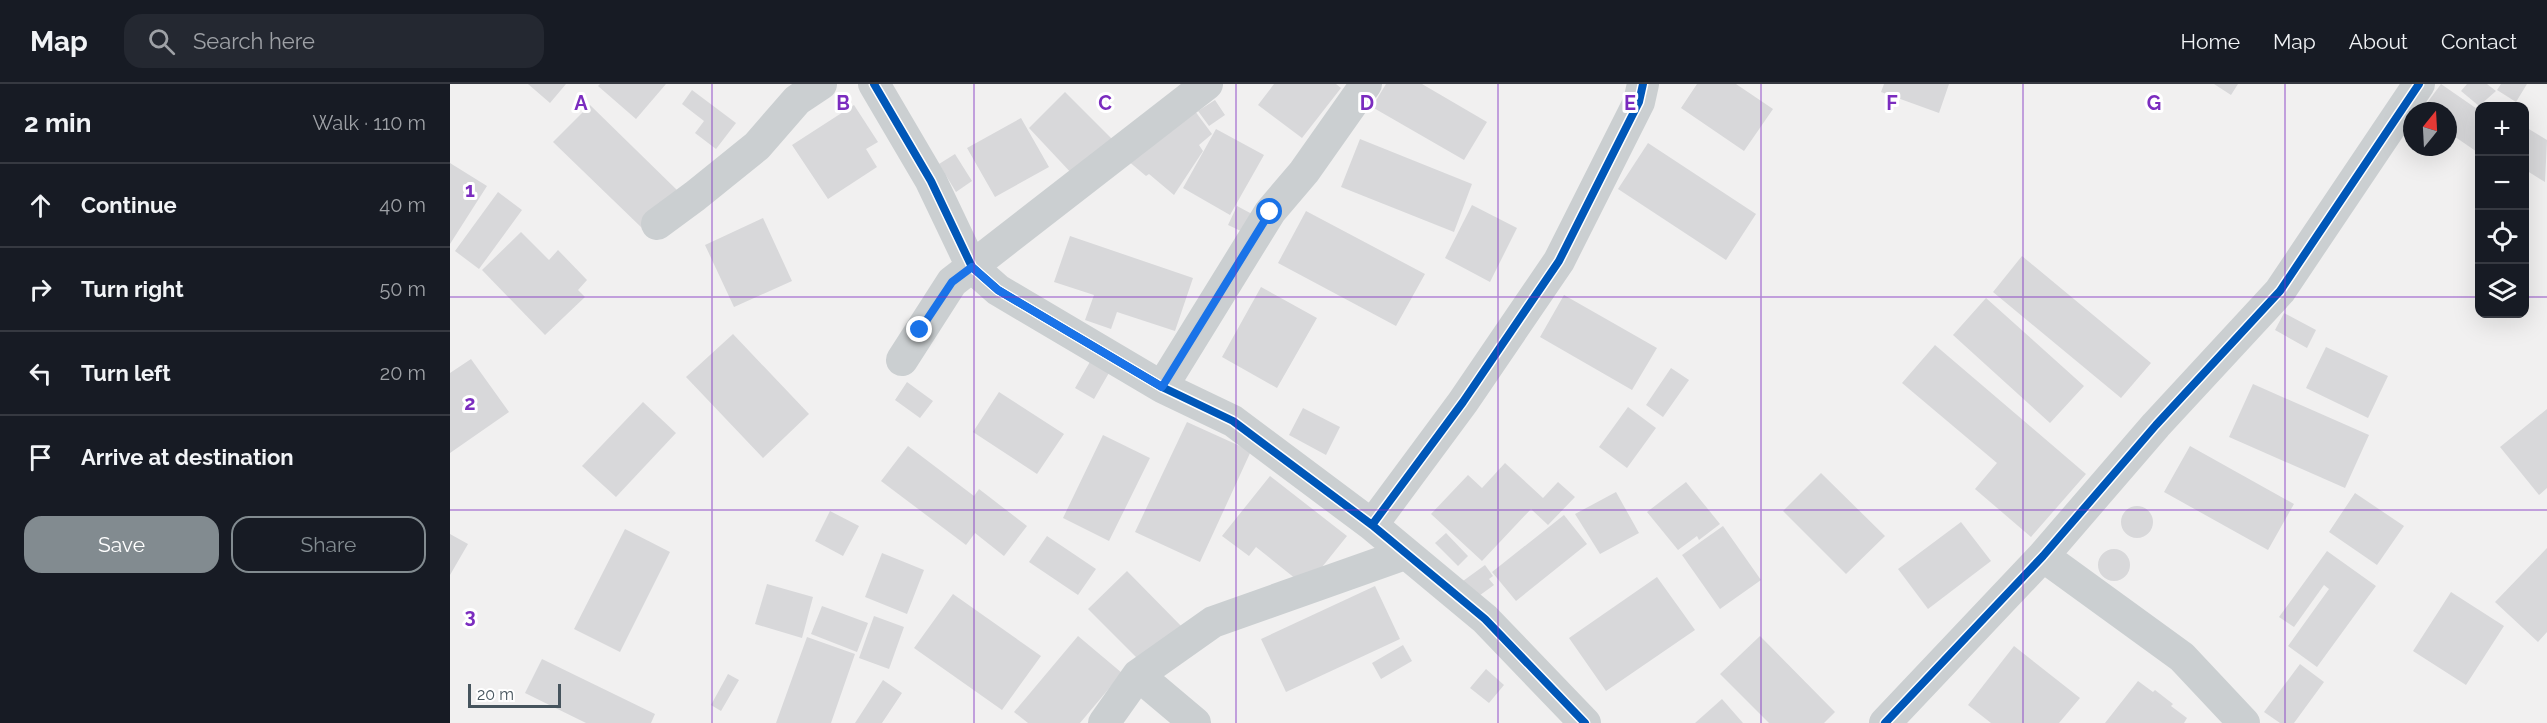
<!DOCTYPE html>
<html lang="en">
<head>
<meta charset="utf-8">
<style>
  :root { --surface:#171b24; --page:#242831; --text:#f1f3f6; --muted:#9ea1a6; --line:#363941; --accent:#828b90 }
  body { margin:0; font-family:Raleway,sans-serif; background:var(--page); color:var(--text) }
  .controls { position:absolute; right:18px; top:18px; display:grid; overflow:hidden; border-radius:12px; box-shadow:0 6px 24px #0002 }
  .controls button { width:54px; height:54px; display:grid; place-items:center; padding:0; border:0; border-bottom:2px solid var(--line); background:var(--surface); color:var(--text); font:30px sans-serif }
  .compass { position:absolute; left:1953px; top:18px; width:54px; height:54px; border-radius:50%; background:var(--surface); box-shadow:0 6px 24px #0002; rotate:18deg }
  .scale { position:absolute; left:18px; bottom:15px; width:93px; box-sizing:border-box; padding-left:6px; border:3px solid #46545d; border-top:0; font-size:16px; line-height:21px; white-space:nowrap; color:#46545d; -webkit-text-stroke:4px #fff; paint-order:stroke }
  .stop { position:absolute; width:18px; height:18px; margin:-14px; border:4px solid #1a73e8; border-radius:50%; background:#fff }
  .stop.end { background:#1a73e8; border-color:#fff; box-shadow:0 2px 6px #0008 }
  .list { margin:0; padding:0; list-style:none }
  h2 { display:flex; justify-content:space-between; align-items:center; height:78px; margin:0; padding:0 24px; font-size:26px }
  h2 small { font-size:20px; font-weight:400; color:var(--muted) }
  .list li { display:grid; grid-template-columns:39px 1fr auto; gap:18px; align-items:center; box-sizing:border-box; height:84px; padding:0 24px; border-top:2px solid var(--line) }
  .list b { display:block; font-size:22px; white-space:nowrap }
  .list em { font-size:20px; font-style:normal; color:var(--muted) }
  .actions { display:flex; gap:12px; padding:18px 24px }
  .actions a { flex:1; padding:14px 0; border:2px solid var(--accent); border-radius:18px; text-align:center; font-size:21px; color:var(--accent) }
  .actions .main { background:var(--accent); color:#fff }
  .icon { flex:none; width:33px; height:33px; fill:none; stroke:currentColor; stroke-width:2; stroke-linecap:round; stroke-linejoin:round }
  .map { position:relative; flex:none; width:2097px; height:639px; overflow:hidden }
  header { display:flex; align-items:center; gap:36px; box-sizing:border-box; height:84px; padding:0 30px; background:var(--surface); border-bottom:2px solid var(--line) }
  header strong { font-size:28px }
  nav { display:flex; gap:33px; margin-inline-start:auto; font-size:21px }
  .search { width:420px; height:54px; background:var(--page); display:flex; align-items:center; gap:15px; box-sizing:border-box; padding:0 21px; border-radius:18px; color:var(--muted); font-size:22px }
  main { display:flex }
  aside { flex:1; background:var(--surface) }
  .map>svg:first-child { display:block }
  .building { fill:#d8d8da }
  .lines { fill:none; stroke-linecap:round; stroke-linejoin:round }
  .street { stroke:#cbcfd1; stroke-width:32 }
  .cycleway-casing { stroke:#fff; stroke-width:11 }
  .cycleway { stroke:#0057b8; stroke-width:8 }
  .route { stroke:#1a73e8; stroke-width:8 }
  .grid { fill:none; stroke:#7b2cbf; stroke-width:1.5; stroke-opacity:0.55 }
  .grid-label { font-size:20px; text-anchor:middle; font-weight:bold; fill:#7b2cbf; stroke:#fff; stroke-width:6; stroke-linejoin:round; paint-order:stroke }
</style>
</head>
<body>
<header>
<strong>Map</strong>
<div class="search"><svg class="icon" aria-label="search" viewBox="0 0 24 24"><circle cx="10" cy="10" r="6"/><path d="M15 15l6 6"/></svg>Search here</div>
<nav><a>Home</a><a>Map</a><a>About</a><a>Contact</a></nav>
</header>
<main>
<aside>
<h2>2 min<small>Walk · 110 m</small></h2>
<ul class="list">
<li><svg class="icon" aria-label="ahead" viewBox="0 0 24 24"><path d="M12 20V5M6 11l6-6 6 6"/></svg><div><b>Continue</b></div><em>40 m</em></li>
<li><svg class="icon" aria-label="right" viewBox="0 0 24 24"><path d="M7 20v-9h11M14 6l5 5-5 5"/></svg><div><b>Turn right</b></div><em>50 m</em></li>
<li><svg class="icon" aria-label="left" viewBox="0 0 24 24"><path d="M17 20v-9H6M10 6l-5 5 5 5"/></svg><div><b>Turn left</b></div><em>20 m</em></li>
<li><svg class="icon" aria-label="arrive" viewBox="0 0 24 24"><path d="M6 21V4h12l-3 4 3 4H6"/></svg><div><b>Arrive at destination</b></div></li>
</ul>
<div class="actions"><a class="main">Save</a><a>Share</a></div>
</aside>
<div class="map">
<svg width="2097" height="639" viewBox="0 0 2097 639">
  <rect width="100%" height="100%" fill="#f1f0f0"/>
  <!-- building -->
  <path class="building" d="M78,0H116L100,19Z
    M150,0H216L186,35L148,2Z
    M824,0H886L891,4L852,54L808,21Z
    M936,0H972L1037,38L1014,76L922,23Z
    M1247,0H1286L1323,25L1294,67L1231,24Z
    M1434,0H1499L1489,29L1431,8Z
    M1764,0H1788L1781,11Z
    M1991,0L2030,27V70L1998,48V27H1971Z
    M2017,0H2037L2046,7L2029,22L2011,7Z
    M2051,0H2077L2066,18L2047,6Z
    M242,6L286,39L266,65L245,49L254,37L232,20Z
    M615,8L662,55L624,92L579,44Z
    M765,16L775,31L759,42L748,27Z
    M140,21L228,107L192,144L103,58Z
    M404,21L428,58L416,65L427,83L378,115L342,61Z
    M745,27L762,50L749,61L753,67L724,111L699,90L696,92L677,76Z
    M571,34L599,83L545,113L517,64Z
    M2074,42L2097,56L2095,98L2074,85Z
    M766,45L814,71L780,131L733,104Z
    M910,55L1022,100L1004,148L891,103Z
    M1198,59L1306,130L1276,176L1168,105Z
    M505,70L522,97L506,108L489,80Z
    M0,79L37,102L0,160Z
    M48,108L72,126L29,185L5,167Z
    M1022,121L1067,144L1040,198L995,174Z
    M787,122L802,130L793,148L778,141Z
    M856,127L975,190L946,242L828,179Z
    M313,134L342,197L284,223L255,161Z
    M71,148L99,176L108,166L137,196L128,206L135,213L95,251L32,186Z
    M620,152L743,194L725,247L667,228L661,245L635,236L644,211L604,198Z
    M1572,172L1701,279L1671,314L1543,208Z
    M811,203L867,234L827,304L772,273Z
    M1114,211L1207,264L1182,306L1090,253Z
    M1536,214L1634,302L1600,339L1503,251Z
    M1834,229L1866,246L1857,264L1825,246Z
    M283,250L359,330L313,374L236,293Z
    M1485,261L1636,390L1581,453L1525,405L1547,379L1452,299Z
    M1876,263L1938,292L1918,334L1856,304Z
    M21,275L59,328L0,369V289Z
    M641,276L660,287L644,315L625,304Z
    M1221,284L1239,296L1213,333L1196,321Z
    M457,298L483,317L470,334L445,316Z
    M1803,300L1919,351L1895,404L1779,353Z
    M549,308L614,350L587,390L523,348Z
    M193,318L226,349L166,413L132,382Z
    M1178,323L1206,344L1177,384L1149,363Z
    M853,324L890,343L876,371L839,351Z
    M2097,325V404L2089,411L2050,363Z
    M737,338L801,367L750,478L685,448Z
    M653,351L700,374L659,457L613,434Z
    M458,362L524,412L529,405L577,442L554,472L525,449L516,461L431,397Z
    M1740,362L1844,420L1818,466L1714,408Z
    M1055,379L1093,414L1108,398L1125,413L1098,441L1081,425L1032,477L981,430L1018,391L1032,404Z
    M1371,389L1435,452L1396,490L1333,427Z
    M820,392L897,452L856,503L806,463L799,472L772,452Z
    M1236,398L1270,440L1249,456L1247,452L1228,466L1197,428Z
    M1166,408L1189,449L1150,470L1125,430Z
    M1905,409L1954,442L1927,481L1879,448Z
    M1671 438a16 16 0 1 1 32 0a16 16 0 1 1-32 0Z
    M380,427L409,442L393,472L365,457Z
    M1114,431L1137,460L1066,517L1042,488Z
    M1511,438L1541,477L1478,525L1448,485Z
    M1273,442L1311,496L1270,525L1232,471Z
    M175,445L220,468L170,568L124,545Z
    M996,449L1018,472L1008,482L985,459Z
    M0,450L18,460L0,491Z
    M597,452L646,485L628,511L579,478Z
    M2097,464V548L2088,558L2045,518Z
    M1648 481a16 16 0 1 1 32 0a16 16 0 1 1-32 0Z
    M1877,467L1926,502L1867,583L1838,562L1879,505L1874,501L1844,543L1829,533Z
    M432,469L474,486L457,530L415,513Z
    M1035,481L1043,492L1039,495L1044,501L1026,514L1013,497Z
    M677,487L735,546L696,583L638,525Z
    M1207,493L1245,546L1156,607L1119,554Z
    M317,500L363,513L352,554L305,540Z
    M925,502L950,555L836,608L811,555Z
    M2001,508L2054,542L2016,601L1963,567Z
    M503,510L591,572L552,626L464,564Z
    M372,522L418,539L407,568L361,550Z
    M424,532L454,543L439,585L409,574Z
    M628,552L672,589L630,639H578L564,628Z
    M1310,552L1385,628L1374,639H1319L1270,590Z
    M357,553L405,570L381,639H326Z
    M953,561L962,577L931,595L922,579Z
    M1564,562L1630,614L1609,639H1541L1518,621Z
    M92,575L205,630L201,639H136L75,609Z
    M1850,580L1874,598L1844,639H1830L1814,628Z
    M1036,585L1054,601L1039,619L1020,604Z
    M278,590L289,596L271,627L261,621Z
    M433,596L452,609L432,639H405Z
    M1688,597L1703,608L1705,606L1723,620L1721,622L1737,634L1734,639H1655Z
    M1272,615L1293,639H1245Z"/>
  <g class="lines">
    <!-- street -->
    <path class="street" d="M424,0L481,97L522,183L548,206L712,303L783,337L922,441L1035,535L1135,639
      M207,140L245,112L307,62L347,16L371,0
      M452,276L502,198L757,0
      M712,303L820,128L854,88L916,0
      M922,441L1013,318L1109,177L1189,18L1193,0
      M1593,472L1732,573L1794,639
      M688,591L763,538L955,470
      M654,639L688,591L745,639
      M1435,639L1593,472L1706,341L1830,207L1969,0"/>
    <defs>
      <path id="cycleway" d="M424,0L481,97L522,183L548,206L712,303L783,337L922,441L1035,535L1135,639
        M922,441L1013,318L1109,177L1189,18L1193,0
        M1435,639L1593,472L1706,341L1830,207L1969,0"/>
    </defs>
    <!-- cycleway casing -->
    <use href="#cycleway" class="cycleway-casing"/>
    <!-- cycleway -->
    <use href="#cycleway" class="cycleway"/>
  </g>
  <g class="lines">
    <!-- route -->
    <path class="route" d="M470,246L502,198L522,183L548,206L712,303L820,128"/>
  </g>
  <!-- grid -->
  <path class="grid" d="M262,0V639M524,0V639M786,0V639M1048,0V639M1311,0V639M1573,0V639M1835,0V639M0,213H2030M2074,213H2097M0,426H2097"/>
  <g class="grid-label">
    <text x="131" y="26">A</text>
    <text x="393" y="26">B</text>
    <text x="655" y="26">C</text>
    <text x="917" y="26">D</text>
    <text x="1180" y="26">E</text>
    <text x="1442" y="26">F</text>
    <text x="1704" y="26">G</text>
    <text x="20" y="113">1</text>
    <text x="20" y="326">2</text>
    <text x="20" y="539">3</text>
  </g>
</svg>
<div class="controls">
<button>+</button>
<button>−</button>
<button><svg class="icon" aria-label="locate" viewBox="0 0 24 24"><circle cx="12" cy="12" r="6"/><path d="M12 2v4M12 18v4M2 12h4M18 12h4"/></svg></button>
<button><svg class="icon" aria-label="layers" viewBox="0 0 24 24"><path d="M12 4l9 5-9 5-9-5zM3 14l9 5 9-5"/></svg></button>
</div>
<svg class="compass" viewBox="-18 -18 36 36"><path d="M0-13l5 13h-10z" fill="#e53935"/><path d="M0 13l5-13h-10z" fill="#9ea1a6"/></svg>
<div class="scale">20 m</div>
<div class="stop" style="left:820px;top:128px"></div>
<div class="stop end" style="left:470px;top:246px"></div>
</div>
</main>
</body>
</html>
